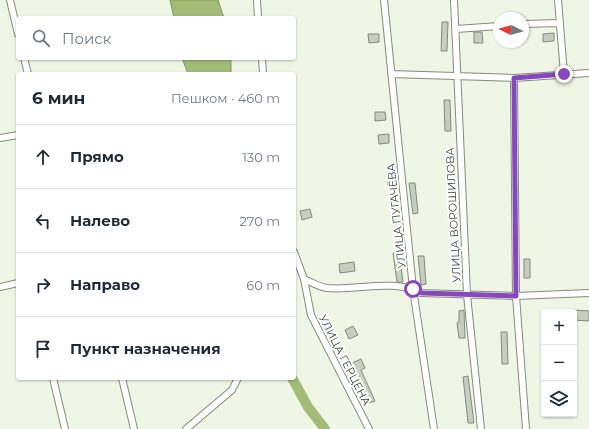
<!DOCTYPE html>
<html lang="ru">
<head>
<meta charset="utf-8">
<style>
  :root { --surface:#fff; --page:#f2f2f3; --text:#1f2937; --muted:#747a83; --line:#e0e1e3 }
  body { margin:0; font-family:Montserrat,sans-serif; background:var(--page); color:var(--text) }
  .controls { position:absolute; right:12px; bottom:12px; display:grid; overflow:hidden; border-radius:4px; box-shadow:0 1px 3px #0004 }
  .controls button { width:36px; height:36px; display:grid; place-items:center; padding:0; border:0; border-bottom:1px solid var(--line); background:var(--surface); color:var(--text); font:20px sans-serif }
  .compass { position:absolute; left:493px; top:12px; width:36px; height:36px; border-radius:50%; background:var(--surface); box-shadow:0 1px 3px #0004; rotate:275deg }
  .stop { position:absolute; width:12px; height:12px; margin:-9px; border:3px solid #8748bd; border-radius:50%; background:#fff }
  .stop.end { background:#8748bd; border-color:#fff; box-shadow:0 1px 4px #0008 }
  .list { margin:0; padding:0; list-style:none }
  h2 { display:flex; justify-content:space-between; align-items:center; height:52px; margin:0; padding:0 16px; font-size:17px }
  h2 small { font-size:13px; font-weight:400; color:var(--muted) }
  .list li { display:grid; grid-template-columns:26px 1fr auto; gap:12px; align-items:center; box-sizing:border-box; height:64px; padding:0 16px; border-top:1px solid var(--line) }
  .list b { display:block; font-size:15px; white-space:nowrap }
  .list em { font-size:13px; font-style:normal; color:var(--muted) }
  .icon { flex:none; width:22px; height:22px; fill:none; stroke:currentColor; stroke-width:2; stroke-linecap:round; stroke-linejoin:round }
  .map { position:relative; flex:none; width:589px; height:429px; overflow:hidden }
  .search { position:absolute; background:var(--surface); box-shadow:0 1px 3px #0004; left:16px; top:16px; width:280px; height:44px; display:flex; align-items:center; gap:10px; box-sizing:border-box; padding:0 14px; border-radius:4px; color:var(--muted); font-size:15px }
  .panel { position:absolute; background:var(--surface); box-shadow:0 1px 3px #0004; left:16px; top:72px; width:280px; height:308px; border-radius:4px }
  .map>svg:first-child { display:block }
  .water { fill:#a2bc77; stroke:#839664 }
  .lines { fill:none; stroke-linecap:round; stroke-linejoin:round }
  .river { stroke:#a2bc77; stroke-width:10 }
  .building { fill:#c8cebf; stroke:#848a7c }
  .minor-casing { stroke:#858b7d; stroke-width:8 }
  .minor { stroke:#fff; stroke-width:6 }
  .route { stroke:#8748bd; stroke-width:5 }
  .labels { text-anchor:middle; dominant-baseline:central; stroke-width:4; stroke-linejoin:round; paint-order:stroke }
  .street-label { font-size:11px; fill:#3b3e38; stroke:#fff }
</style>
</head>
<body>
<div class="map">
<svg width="589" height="429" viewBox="0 0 589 429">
  <rect width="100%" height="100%" fill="#eff6e6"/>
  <!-- water -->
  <path class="water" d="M170,0H218L224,18H174Z
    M182,58H231V74H188Z"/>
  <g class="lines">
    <!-- river -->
    <path class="river" d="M292,378L308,407L325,429"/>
  </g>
  <!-- building -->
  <path class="building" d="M442,22H448L447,51H441Z
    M474,32H482L483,43H474Z
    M554,33V41L543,42V34Z
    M368,34H379V42L369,43Z
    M444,100H450L451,131H445Z
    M375,112H385L386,120L375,121Z
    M389,134V143L379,144L378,135Z
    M409,183H415L418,213L413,214Z
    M310,209L312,217L302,220L300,211Z
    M393,253H399L403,282H397Z
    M418,256H424L426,284L421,285Z
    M524,259H530V278H524Z
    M354,262L355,271L340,273L339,264Z
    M464,310L465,338H459L457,323L459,322V311Z
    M574,310L589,311V321L574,320Z
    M353,326L358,335L349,339L345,330Z
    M501,332H507L508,364H502Z
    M361,359L365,368L361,370L375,401L369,403L352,363Z
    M468,376L474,423H468L463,377Z"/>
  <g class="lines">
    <defs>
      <path id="minor" d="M10,0L18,34
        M257,0L258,18
        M384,0L413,289L434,429
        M454,0L467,295L481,429
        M558,0L564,74
        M523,24L560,23
        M456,29L499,26
        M24,58L28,74
        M262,58L263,74
        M391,74L514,78L589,73
        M514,78L516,296L526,429
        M0,138L18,135
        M294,252L304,279L311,315L369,429
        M304,279C311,282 319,287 327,288C358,291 392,278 421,293L516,296L589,293
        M0,287L18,283
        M53,378L65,429
        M122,378L134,429
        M186,429L232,390L238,378"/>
    </defs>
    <!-- minor casing -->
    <use href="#minor" class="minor-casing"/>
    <!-- minor -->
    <use href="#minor" class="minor"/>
  </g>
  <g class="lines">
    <!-- route -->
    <path class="route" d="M413,289L422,293L516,296L514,78L564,74"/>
  </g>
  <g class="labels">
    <!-- street labels -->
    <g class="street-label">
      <text transform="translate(453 215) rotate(-93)">УЛИЦА ВОРОШИЛОВА</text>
      <text transform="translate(396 216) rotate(-96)">УЛИЦА ПУГАЧЁВА</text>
      <text transform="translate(345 360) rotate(63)">УЛИЦА ГЕРЦЕНА</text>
    </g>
  </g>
</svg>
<div class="controls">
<button>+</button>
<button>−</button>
<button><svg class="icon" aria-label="layers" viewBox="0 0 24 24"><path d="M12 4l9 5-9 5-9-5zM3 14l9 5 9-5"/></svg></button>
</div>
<svg class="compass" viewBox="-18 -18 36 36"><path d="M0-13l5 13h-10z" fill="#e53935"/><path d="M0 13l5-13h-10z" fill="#747a83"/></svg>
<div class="stop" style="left:413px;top:289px"></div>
<div class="stop end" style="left:564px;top:74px"></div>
<div class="search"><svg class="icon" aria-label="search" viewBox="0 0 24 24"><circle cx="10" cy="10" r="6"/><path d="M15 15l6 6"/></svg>Поиск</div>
<section class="panel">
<h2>6 мин<small>Пешком · 460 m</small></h2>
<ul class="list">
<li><svg class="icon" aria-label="ahead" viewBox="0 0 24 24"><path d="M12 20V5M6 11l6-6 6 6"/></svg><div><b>Прямо</b></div><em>130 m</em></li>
<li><svg class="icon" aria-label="left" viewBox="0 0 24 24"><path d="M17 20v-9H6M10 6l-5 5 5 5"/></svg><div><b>Налево</b></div><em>270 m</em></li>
<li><svg class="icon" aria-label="right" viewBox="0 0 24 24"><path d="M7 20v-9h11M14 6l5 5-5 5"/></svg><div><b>Направо</b></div><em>60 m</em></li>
<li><svg class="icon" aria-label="arrive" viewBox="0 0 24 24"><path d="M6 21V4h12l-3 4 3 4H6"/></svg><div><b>Пункт назначения</b></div></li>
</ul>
</section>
</div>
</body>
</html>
